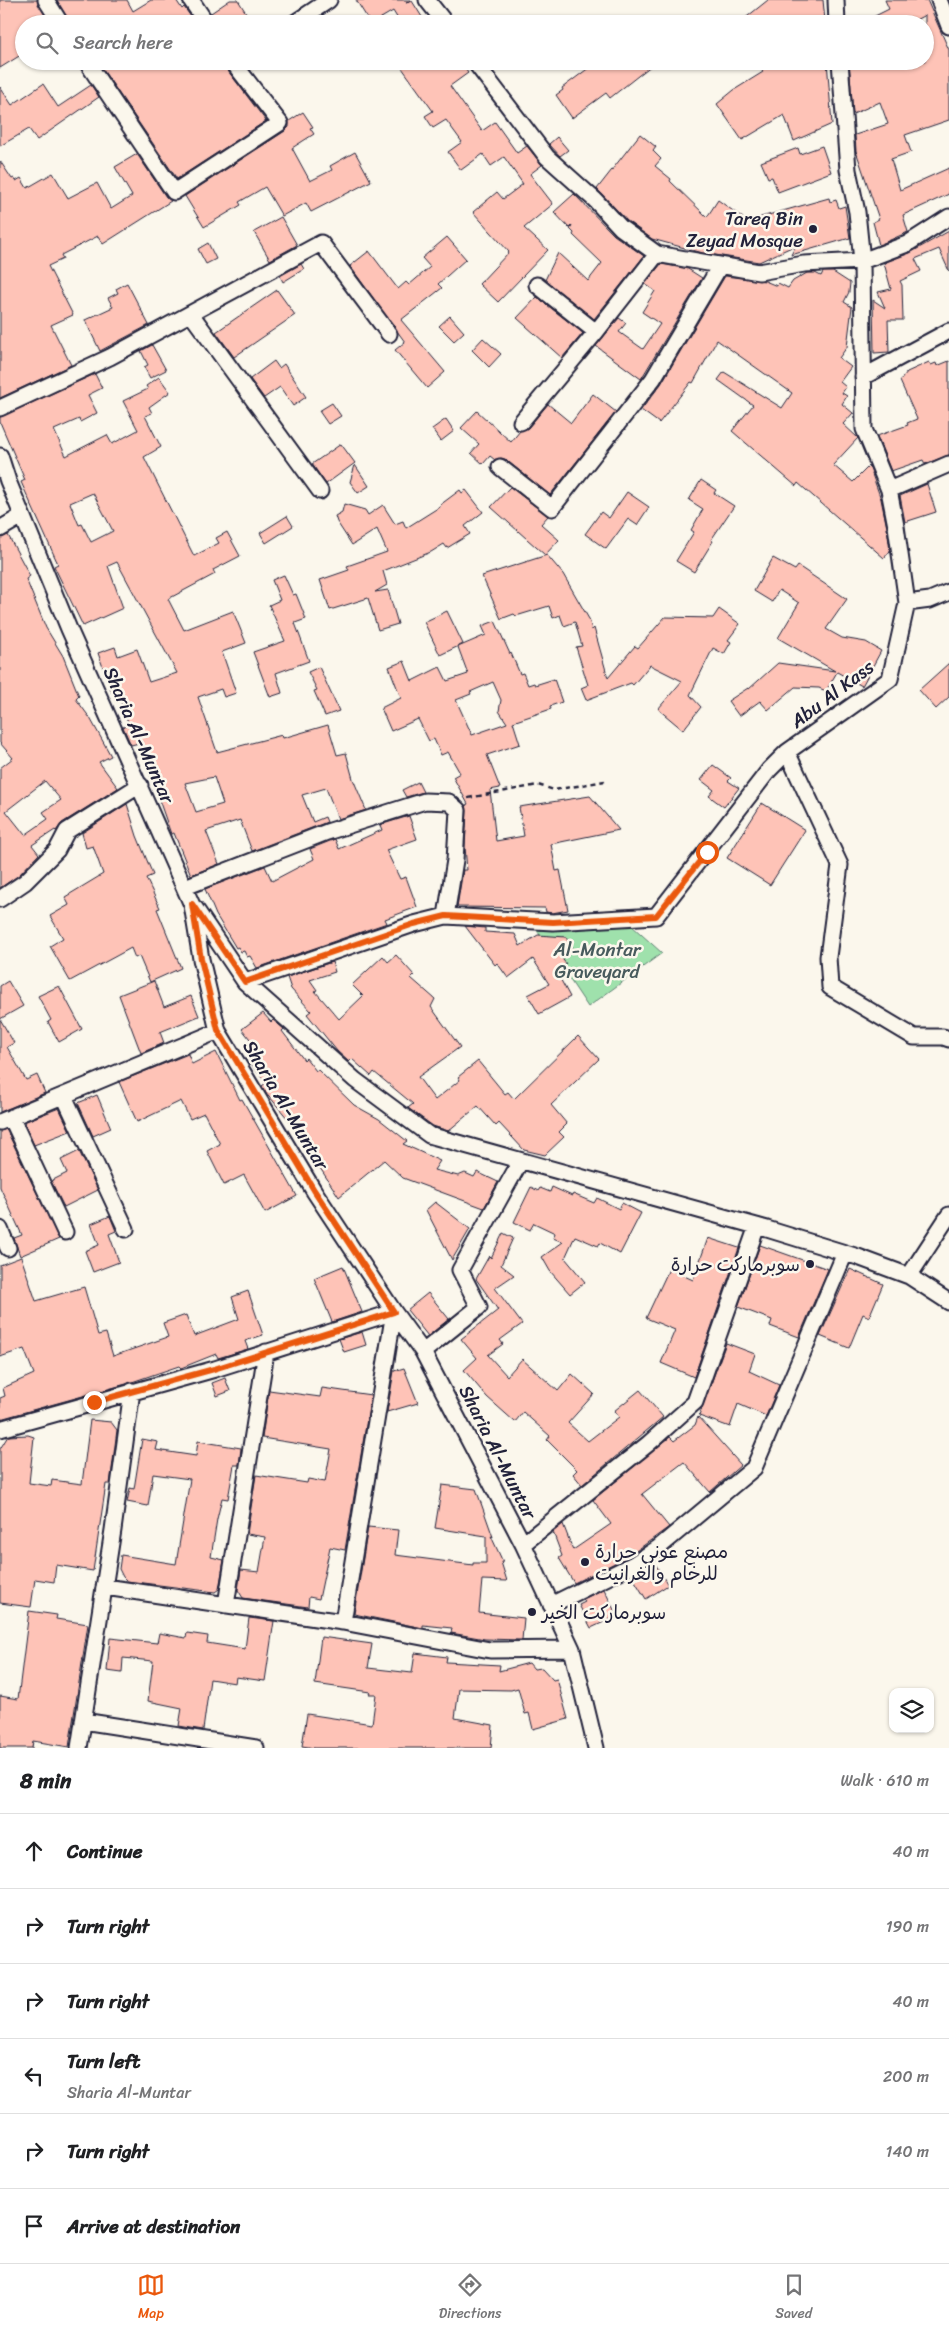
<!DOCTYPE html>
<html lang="en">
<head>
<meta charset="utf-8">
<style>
  :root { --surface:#fff; --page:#f6f6f6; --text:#202124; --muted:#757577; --line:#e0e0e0; --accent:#ea580c }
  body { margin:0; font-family:Sriracha,"Playpen Sans Arabic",sans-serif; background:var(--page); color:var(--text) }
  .controls { position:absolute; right:15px; bottom:15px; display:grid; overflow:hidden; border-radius:10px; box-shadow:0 1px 4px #0004 }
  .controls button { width:45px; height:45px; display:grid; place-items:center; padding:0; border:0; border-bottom:1px solid var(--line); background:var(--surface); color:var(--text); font:25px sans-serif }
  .stop { position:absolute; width:15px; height:15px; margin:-11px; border:4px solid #ea580c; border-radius:50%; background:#fff }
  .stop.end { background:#ea580c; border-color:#fff; box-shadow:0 1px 5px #0008 }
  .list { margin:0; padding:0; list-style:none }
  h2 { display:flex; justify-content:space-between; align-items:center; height:65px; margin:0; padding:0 20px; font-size:21px }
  h2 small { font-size:16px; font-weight:400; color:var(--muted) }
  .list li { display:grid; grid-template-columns:32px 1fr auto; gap:15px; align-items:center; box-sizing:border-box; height:75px; padding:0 20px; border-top:1px solid var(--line) }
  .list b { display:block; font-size:19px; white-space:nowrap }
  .list p { margin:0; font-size:16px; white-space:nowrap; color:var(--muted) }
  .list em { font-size:16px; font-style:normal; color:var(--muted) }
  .icon { flex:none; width:28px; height:28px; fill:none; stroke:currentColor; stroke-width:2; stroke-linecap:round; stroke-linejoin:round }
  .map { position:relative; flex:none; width:949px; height:1748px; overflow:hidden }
  .search { position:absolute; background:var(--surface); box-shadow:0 1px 4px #0004; left:15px; right:15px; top:15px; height:55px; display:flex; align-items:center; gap:12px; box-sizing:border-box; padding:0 18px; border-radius:28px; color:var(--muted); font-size:19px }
  .sheet { height:515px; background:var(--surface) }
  nav { display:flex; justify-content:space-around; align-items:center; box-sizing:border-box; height:70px; border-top:1px solid var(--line); background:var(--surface); font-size:14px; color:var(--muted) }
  nav a { display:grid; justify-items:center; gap:2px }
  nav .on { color:var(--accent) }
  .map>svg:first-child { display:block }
  .green { fill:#9fe1ac; stroke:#608274 }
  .building { fill:#fec3b7; stroke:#22223b; fill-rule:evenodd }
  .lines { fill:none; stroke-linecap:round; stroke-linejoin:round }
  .minor-casing { stroke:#22223b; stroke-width:19 }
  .path { stroke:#22223b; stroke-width:2.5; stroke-dasharray:5 4; stroke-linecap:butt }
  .minor { stroke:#fbf7ec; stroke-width:15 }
  .route { stroke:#ea580c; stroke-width:6 }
  .poi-dot { fill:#22223b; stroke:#fbf7ec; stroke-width:2 }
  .labels { text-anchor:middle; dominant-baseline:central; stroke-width:5; stroke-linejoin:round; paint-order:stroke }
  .poi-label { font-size:19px; fill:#22223b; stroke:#fbf7ec; text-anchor:end }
  .street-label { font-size:19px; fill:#22223b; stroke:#fbf7ec }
  .park-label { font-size:19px; fill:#485b5d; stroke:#fbf7ec }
</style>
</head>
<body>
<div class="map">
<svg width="949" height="1748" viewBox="0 0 949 1748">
  <rect width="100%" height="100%" fill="#fbf7ec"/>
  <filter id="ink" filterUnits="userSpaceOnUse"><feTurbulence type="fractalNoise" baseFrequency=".02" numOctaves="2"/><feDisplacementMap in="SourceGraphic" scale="10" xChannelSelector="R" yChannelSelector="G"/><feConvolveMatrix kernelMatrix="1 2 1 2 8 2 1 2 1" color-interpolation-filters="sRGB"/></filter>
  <g filter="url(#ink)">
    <!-- green -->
    <path class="green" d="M631,925L662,953L588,1007L536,929Z"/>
    <!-- building -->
    <path class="building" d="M0,0H37L50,24H24V53L0,68Z
      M57,0H127L133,11L151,0H176L182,9L184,7L196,24H70Z
      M230,0H238L253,24H216L211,13Z
      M356,0H411L406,3L412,1L422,17L410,24H401L393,11L371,24Z
      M768,0H823L825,21L813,24H738Z
      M885,0H927L949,50V120L905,135L911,152L891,159L900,190L949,168V194L903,215L908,232L879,245L873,222L879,219L856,151L855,135L888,124L880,102L853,114L849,61H925V15L908,24H859L889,9Z
      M110,61H223L225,67L266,121L177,179L101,67Z
      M397,61H460L468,73L450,86L482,131L495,122L517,153L527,146L542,165L530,174L553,204L524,228L548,250L498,302L479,284L509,252L473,212L497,192L503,199L523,184L504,157L491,166L483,154L461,170L448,152L462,142L446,120L433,128L425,116L433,111Z
      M598,61H657L610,98L606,93L572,118L556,95L563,90L562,88Z
      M765,61H827L832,124L794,141L784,115L742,140L717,104L734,90L763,72L758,66Z
      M43,84L58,107L91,85L99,97L37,140L29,129L0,146V87L12,105Z
      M303,112L313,127L310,128L314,134L292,148L310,181L332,170L330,166L355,152L371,181L311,212L306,203L282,216L265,187L239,202L241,205L204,227L185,196L285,131L289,127V121Z
      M640,134L656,147L653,151L661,159L655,166L671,179L670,181L707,217L718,200L747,221L829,198L830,202L836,200L839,208L845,206L850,238L791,255L796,245L759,262L703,253L652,239L627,221L597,189Z
      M557,137L568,150L560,156L549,144Z
      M822,146L831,172L778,192L772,177L768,178L761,162L798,148L800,154Z
      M137,154L166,197L171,201L103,244L98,236L61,255L63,259L48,266L73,315L51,325L71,365L0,398V161L12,179L14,178L16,181L21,178L27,188L53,173L68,198L97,183L111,209L132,196L115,167Z
      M574,194L614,235L644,256L594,319L545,280L558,253L588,281L602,263L573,235L574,233L570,229L572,225L569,228L554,212Z
      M281,217L297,245L270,260L254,232Z
      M949,231V271L939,249L915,259L921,271L900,281L902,285L903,320H888L889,352L874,353L873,300L885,308L878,292L891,289L884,263L910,253Z
      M447,237L466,259L438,284L442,288L401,320L445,372L427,388L395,350L405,342L350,266L369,251L398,289L406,282L409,285L430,267L422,258Z
      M208,243L216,259L206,264L198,249Z
      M301,264L304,269L283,282L280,276Z
      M661,264L688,269L702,278L641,379L596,346L619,318L626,323L619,332L643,349L660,324L642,312L655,291L645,284Z
      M823,272H833L850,283L849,292L844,302L852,307L847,347L839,358L851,367L840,382L846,387L842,393L847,396L842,404L853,413L843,424L858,438L833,465L853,482L869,466L881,499L887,528L890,551L884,558L798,483L796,486L732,431L753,405L718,380L724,372L782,408L792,393L717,340L693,383L691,382L659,423L641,410L661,384L725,276L765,281L777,286L778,283L788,288L793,281L807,273H815L821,276Z
      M127,283L149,325L100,351L85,320L113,307L108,298L118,293L116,289Z
      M277,290L295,315L234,357L216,332Z
      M537,297L583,333L562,358L517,318Z
      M450,316L464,332L454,341L439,326Z
      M483,338L501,354L489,367L472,350Z
      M152,345L166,370L150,378L144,367L148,365L141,351Z
      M274,361L279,368L284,364L306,397L293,406L280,387L264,398L250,379Z
      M949,361V455L925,464L923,460L891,471L877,436L908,425L907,423L917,419L900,381L907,372L929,362L931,365L936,363L937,366Z
      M95,374L102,388L88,395L97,413L80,422L79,419L54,430L66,456L107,435L112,444L138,430L123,401L148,389L146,386L159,377L170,392L149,407L152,413L145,416L161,447L144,457L194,556L219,543L216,538L227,532L240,556L213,570L215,574L168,599L184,630L233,611L246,643L222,652L236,693L224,697L221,689L198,697L217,752L282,735L283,738L328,725L337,755L346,753L353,779L366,810L338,819L326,788L302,795L313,822L325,817L327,822L252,851L240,820L206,831L219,864L191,875L174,833L171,834L139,743L131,745L123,727L129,725L117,691L112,693L98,653L115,647L118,656L137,649L149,682L177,673L117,562L108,566L123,608L83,626L54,566L58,564L21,482L25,480L0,422V417ZM93,493L113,531L91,542L82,524L79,525L70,503ZM214,777L223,804L196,812L185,783Z
      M593,394L616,412L550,495L505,459L501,458L495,460L490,456L483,464L471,453L479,444L461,428L477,411L511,442L520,431L528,428L548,404L571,423Z
      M332,403L341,416L328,424L319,411Z
      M446,419L454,431L441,441L432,429Z
      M341,444L355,463L326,484L312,464Z
      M355,465L369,486L358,493L350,482Z
      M701,480L716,490L714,493L734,506L711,540L713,541L694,572L676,561L694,532L691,530L703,509L689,500Z
      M927,484L936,512L905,522L900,496Z
      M510,487L548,516L541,524L559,540L545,555L491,507Z
      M460,490L462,493L466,490L483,512L465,526L470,534L447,548L444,544L431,552L383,571L387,585L375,592L388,590L398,624L378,630L368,598L330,610L320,580L349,570L347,566L387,552L377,529L352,545L337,522L335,516L342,512L344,504L365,510L368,515L383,505L395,524L403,521L406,528L441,506L440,505Z
      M627,492L649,507L637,525L628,519L606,549L585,534L601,512L609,518Z
      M287,516L293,526L266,543L260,533Z
      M8,535L30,576L26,579L46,628L63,656L79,696L76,699L90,718L111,756L99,762L118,788L62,823L56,831L55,830L32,845L39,854L19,875L0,888V768L13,758L0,743V538ZM45,781L61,800L43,812L48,819L25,835L6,811Z
      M547,555L563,574L589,619L592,630L594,628L608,678L635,646L638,648L665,617L713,618L719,609L740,624L728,640L731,642L724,654L713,648L690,695L701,707L683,730L658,709L682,681L650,665L633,685L631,683L586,700L581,688L588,685L576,647L582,646L575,622L564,626L560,615L553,618L549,606L516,616L514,614L501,619L482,576Z
      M773,558L795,570L798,566L847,599L826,629L842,638L866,642L881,651L862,686L837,672L826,691L819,688L795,687L768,710L760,701L739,716L728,701L748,688L749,689L778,663L835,671L778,638L799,603L779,590L772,602L754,591Z
      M284,575L293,595L296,594L306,619L295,623L309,661L276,673L282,693L270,697L253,652L285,641L269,605L280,600L272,580Z
      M447,611L463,644L440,655L424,622Z
      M495,621L510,654L511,653L520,674L523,673L528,685L534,683L535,685L554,679L562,702L550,706L551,709L513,722L520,744L487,755L500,788L490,790L496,841L524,836L519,807L590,796L619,830L551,844L556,871L560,870L568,910L552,913L546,912L545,908L457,907L463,870H467L465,847L467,811L466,805L468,804L453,777L460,773L448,752L441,755L434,739L429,741L418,719L391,731L381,708L401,698L389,667L404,661L412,681L440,667L447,681L468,674L458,647L486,635L482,626ZM493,682L501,700L499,711L507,723L472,735L456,700L471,694L470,692Z
      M949,663V697L936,709L919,690Z
      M319,667L339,711L325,716L314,691L317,690L308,672Z
      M713,765L731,778L728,781L739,788L724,807L709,796L714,790L701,780Z
      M418,782L423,792L406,797L402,790Z
      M762,803L805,830L770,885L727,858Z
      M127,804L137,836L153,875L146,878L160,908L157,909L181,968L150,982L139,956L135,958L131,948L70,981L50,946L63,938L50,916L69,905L65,897L103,874L93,846L86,848L82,833Z
      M409,816L417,839L386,850L400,879L406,877L417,907L385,919L387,923L257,968L250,956L247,957L244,951L241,952L238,947L236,948L216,915L205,889L265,866L272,881L314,859L310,849L335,839L339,849L382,830L380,825Z
      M465,926L485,928V932L515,934L520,946L538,935L566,937L573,950L561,957L566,964L556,971L570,997L539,1014L528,995L549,984L533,959L508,978L497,963L495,965Z
      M396,955L414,975L411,978L435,999L431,1007L460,1047L418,1077L435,1100L460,1080L458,1077L478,1061L505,1094L508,1092L514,1099L578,1036L599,1059L551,1105L567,1124L559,1132L564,1137L545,1155L524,1150L499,1123L496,1126L478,1106L448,1131L433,1126L408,1108L413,1104L374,1072L371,1076L352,1059L349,1062L337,1051L307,1014L311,1011L291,989L287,977L332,962L335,972L310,980L317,990L315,991L339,1019L363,996L352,985L383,956L388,962Z
      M8,981L23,1006L0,1019L14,1043L7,1047L26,1080L37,1075L45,1093L0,1112V986Z
      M154,981L164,1007L191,996L199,1016L160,1032L164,1043L141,1053L119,995Z
      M59,986L82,1029L59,1042L48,1022L51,1020L38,996Z
      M263,1013L271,1022L273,1020L284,1029L282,1031L304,1060L306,1058L316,1071L318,1070L354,1105L379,1119L407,1141L403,1144L440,1161L434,1170L458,1176L465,1173L474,1177L477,1172L498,1182L484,1208L403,1178L384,1160L339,1197L288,1119L264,1090L262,1086L266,1083L250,1062L261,1053L242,1029Z
      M216,1052L240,1100L242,1099L297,1196L265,1213L244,1175L224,1185L207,1151L220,1144L204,1113L190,1119L181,1101L137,1122L119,1082L188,1054L192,1064Z
      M97,1095L111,1128L93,1136L78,1103Z
      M59,1108L70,1131L34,1145L24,1122Z
      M6,1129L59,1239L20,1256L14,1238L22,1235L0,1187V1131Z
      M79,1151L98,1190L64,1207L51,1181L67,1173L61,1160Z
      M531,1187L538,1191L540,1188L550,1192L552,1187L572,1196L573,1194L594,1203L597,1198L619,1209L622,1203L641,1213L620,1254L600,1243L598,1246L575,1236L565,1258L585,1282L570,1294L550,1271L542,1257L563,1242L553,1238L555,1233L534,1223L530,1230L514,1222Z
      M435,1202L470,1229L452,1260L426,1210Z
      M110,1216L116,1231L109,1234L119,1262L93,1272L85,1251L99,1245L91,1224Z
      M503,1233L513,1238L501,1265L514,1275L495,1288L522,1324L500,1340L503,1344L488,1355L507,1376L522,1359L558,1391L572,1374L594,1394L568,1423L588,1441L619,1417L614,1411L640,1390L663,1417L582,1485L573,1474L577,1470L547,1440L550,1436L523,1412L515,1422L487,1397L464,1370L477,1358L461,1339L498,1310L476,1279L489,1256L491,1258Z
      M708,1238L739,1248L694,1377L661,1363L675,1330L646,1318L669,1269L693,1280Z
      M760,1245L828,1269L799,1337L770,1326L772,1320L738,1307Z
      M21,1257L36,1301L84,1287L98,1335L106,1333L113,1356L168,1337L163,1323L186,1315L194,1336L239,1319L232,1297L248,1291L263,1335L245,1341L248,1349L218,1358L216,1354L181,1368L179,1366L126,1384L0,1419V1398L5,1396L3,1388L34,1374L24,1349L0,1357V1265Z
      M343,1266L362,1312L332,1322L314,1278Z
      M850,1269L883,1284L869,1317L863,1314L849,1348L820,1336Z
      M428,1293L449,1319L428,1336L407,1310Z
      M362,1332L366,1345L344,1352L339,1339Z
      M726,1343L755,1354L749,1371L779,1385L766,1416L738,1404L730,1427L699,1416Z
      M404,1368L418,1403L387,1412L394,1371Z
      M225,1378L230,1391L217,1396L212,1383Z
      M322,1388L371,1395L345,1550L330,1547L319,1599L309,1597L308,1607L243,1598L238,1590L241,1570L259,1572L265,1537L247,1534L256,1475L307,1483L308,1479L325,1482L331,1449L262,1438L269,1390L320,1397Z
      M698,1417L741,1465L710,1492L684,1462L642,1494L669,1527L629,1556L574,1583L559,1558L562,1556L553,1532L563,1524L573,1550L611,1524L593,1500L670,1437L674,1441L695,1425Z
      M90,1420L111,1422L117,1430L110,1484H106L93,1571L56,1565L54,1582L35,1579L31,1607L0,1603V1449L8,1436L28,1435L34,1437L29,1483L51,1486L52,1480L82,1484Z
      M142,1439L158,1442L156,1450L196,1456L198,1441L241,1448L239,1465H234L228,1499L222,1498L217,1519L211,1557L224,1560L219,1589L215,1592L127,1581L123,1577L119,1569L121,1555L176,1564L190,1479L153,1474L148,1506L127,1502L130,1488L134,1489Z
      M442,1485L476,1489L493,1537L491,1536L503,1562H501L507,1581L482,1580L479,1613L524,1618L522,1640L485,1639L451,1633L452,1628L423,1625V1628L354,1614L368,1527L398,1530L395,1555L473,1565V1563H486V1536L435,1528Z
      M654,1562L668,1585L646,1599L632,1576Z
      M604,1589L617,1616L591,1628L579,1605L585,1602L583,1599Z
      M29,1611L57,1615L56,1619L88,1624L69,1747L33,1741L32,1748H0V1696L18,1699Z
      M249,1618L274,1621L265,1681L236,1677L235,1683L210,1679L203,1730L179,1726L182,1708L148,1701L153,1661L123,1658L122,1673L107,1671L110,1638L157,1643L159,1633L186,1638L187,1633L208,1636L207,1643L245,1649Z
      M321,1637L372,1644L368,1668L412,1673L415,1653L447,1657L446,1662L500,1665L499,1671L529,1663L534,1669L542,1668L553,1680L557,1679L568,1719L533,1729L529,1713L525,1714L518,1688L511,1690L459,1689L455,1718L493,1725L491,1748H315L302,1746L307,1714L372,1724L376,1694H369L370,1692L315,1684Z"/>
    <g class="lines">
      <defs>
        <path id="minor" d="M46,0L61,24
          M191,0L207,24
          M427,0L446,24
          M836,0L837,24
          M939,0L949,26
          M293,24L329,0
          M86,61L174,192L280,123L232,61
          M474,61L547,157L595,200L621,228L657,254L759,272L804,264L862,261L907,244L949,217
          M537,285L596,332
          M191,314L320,491
          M863,377L949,331
          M0,408L110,357L321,243L389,334
          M521,422L596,332L657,254
          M0,456L8,481L69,629L192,905L201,959L218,1031L314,1191L394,1312L423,1352L523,1544L572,1649L596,1748
          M500,467L552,508L653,379L720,266
          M889,490L949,464
          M0,529L22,516
          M907,603L930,600L949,592
          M787,752L840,865L828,957L830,987L914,1037H943L949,1039
          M185,887L327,832L425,801L449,802L458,810L455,860L446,916
          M0,899L25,882L57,850L67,831L140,785
          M195,908L245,982L355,1080L429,1135L767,1229L858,1257L909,1276L949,1302
          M245,982L414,924L446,916L553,922L656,916L769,770L787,752L890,679L907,603L896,526L889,490L864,429L862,261L857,212L848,170L840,61
          M64,1096L126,1229
          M11,1117L65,1232
          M0,1122L218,1031
          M0,1229L8,1248
          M909,1276L949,1215
          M423,1352L479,1307L460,1270L520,1162
          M0,1429L215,1369L394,1312L343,1622
          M523,1544L648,1444L695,1402L757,1226
          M105,1587L343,1622L490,1650L572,1649
          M226,1605L266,1352
          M551,1605L634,1564L658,1548L754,1468L845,1253
          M83,1721L256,1748
          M79,1748L113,1530L132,1391"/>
      </defs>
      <!-- minor casing -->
      <use href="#minor" class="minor-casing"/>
      <!-- path -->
      <path class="path" d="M468,798L538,785L554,790L605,781"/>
      <!-- minor -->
      <use href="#minor" class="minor"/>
    </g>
  </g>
  <g class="lines" filter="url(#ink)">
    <!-- route -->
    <path class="route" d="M94,1402L214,1369L394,1312L314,1190L218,1030L201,959L192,904L245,982L414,924L446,916L553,922L656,916L707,852"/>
  </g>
  <!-- markers -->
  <g class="poi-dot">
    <circle cx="813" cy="229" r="5"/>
    <circle cx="810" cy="1264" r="5"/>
    <circle cx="585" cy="1562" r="5"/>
    <circle cx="532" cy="1612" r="5"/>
  </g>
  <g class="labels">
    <!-- poi labels -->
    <g class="poi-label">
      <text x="803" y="218">Tareq Bin<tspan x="803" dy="22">Zeyad Mosque</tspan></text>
      <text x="800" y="1264">سوبرماركت حرارة</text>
      <text x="595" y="1551" text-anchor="start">مصنع عوني حرارة<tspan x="595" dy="22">للرخام والغرانيت</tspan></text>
      <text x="542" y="1612" text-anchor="start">سوبرماركت الخير</text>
    </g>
    <!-- street labels -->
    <g class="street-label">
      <text transform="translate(832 694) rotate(-37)">Abu Al Kass</text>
      <text transform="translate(139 735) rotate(66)">Sharia Al-Muntar</text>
      <text transform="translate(286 1105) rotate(59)">Sharia Al-Muntar</text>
      <text transform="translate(498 1452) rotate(63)">Sharia Al-Muntar</text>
    </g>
    <!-- park labels -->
    <g class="park-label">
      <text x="597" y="949">Al-Montar<tspan x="597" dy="22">Graveyard</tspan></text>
    </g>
  </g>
</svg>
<div class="controls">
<button><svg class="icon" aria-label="layers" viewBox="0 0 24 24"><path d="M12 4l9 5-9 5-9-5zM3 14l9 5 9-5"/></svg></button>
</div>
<div class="stop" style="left:707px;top:852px"></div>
<div class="stop end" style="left:94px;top:1402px"></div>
<div class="search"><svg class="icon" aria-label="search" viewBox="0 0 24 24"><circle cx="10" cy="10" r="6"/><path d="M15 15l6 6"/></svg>Search here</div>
</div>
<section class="sheet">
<h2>8 min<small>Walk · 610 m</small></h2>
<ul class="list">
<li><svg class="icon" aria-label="ahead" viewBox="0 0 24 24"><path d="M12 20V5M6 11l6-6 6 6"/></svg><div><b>Continue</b></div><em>40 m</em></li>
<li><svg class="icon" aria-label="right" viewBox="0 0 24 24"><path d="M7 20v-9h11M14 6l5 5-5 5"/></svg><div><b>Turn right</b></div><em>190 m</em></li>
<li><svg class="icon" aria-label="right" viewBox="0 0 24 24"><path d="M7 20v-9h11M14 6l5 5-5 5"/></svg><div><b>Turn right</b></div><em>40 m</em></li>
<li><svg class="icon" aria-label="left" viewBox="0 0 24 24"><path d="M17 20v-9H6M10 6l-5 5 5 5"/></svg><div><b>Turn left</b><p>Sharia Al-Muntar</p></div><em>200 m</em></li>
<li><svg class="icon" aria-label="right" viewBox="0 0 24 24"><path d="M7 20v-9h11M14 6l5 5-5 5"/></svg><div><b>Turn right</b></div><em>140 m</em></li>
<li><svg class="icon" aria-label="arrive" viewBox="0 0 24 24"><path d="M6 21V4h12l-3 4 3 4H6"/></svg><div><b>Arrive at destination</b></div></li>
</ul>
</section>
<nav>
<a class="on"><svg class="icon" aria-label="map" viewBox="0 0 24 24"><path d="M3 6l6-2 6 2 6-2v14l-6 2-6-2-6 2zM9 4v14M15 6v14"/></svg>Map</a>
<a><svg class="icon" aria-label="directions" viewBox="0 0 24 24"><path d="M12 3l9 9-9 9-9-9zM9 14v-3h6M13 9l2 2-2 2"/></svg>Directions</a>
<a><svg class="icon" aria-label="saved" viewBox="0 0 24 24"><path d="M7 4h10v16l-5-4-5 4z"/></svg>Saved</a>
</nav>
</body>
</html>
